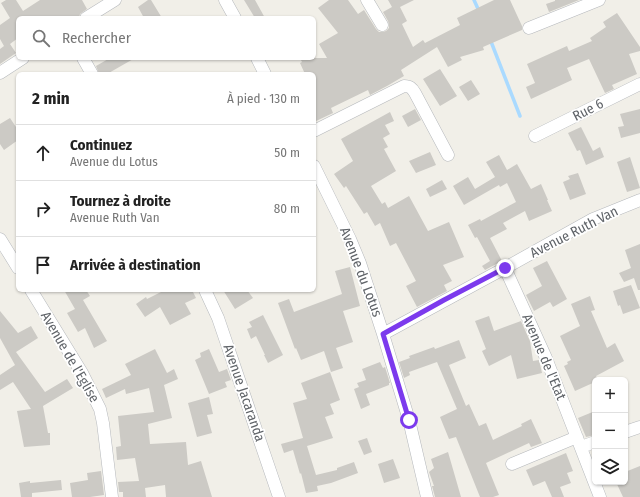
<!DOCTYPE html>
<html lang="fr">
<head>
<meta charset="utf-8">
<style>
  :root { --surface:#fff; --page:#f6f6f6; --text:#222; --muted:#767676; --line:#e0e0e0 }
  body { margin:0; font-family:"Fira Sans Condensed",sans-serif; background:var(--page); color:var(--text) }
  .controls { position:absolute; right:12px; bottom:12px; display:grid; overflow:hidden; border-radius:6px; box-shadow:0 1px 3px #0004 }
  .controls button { width:36px; height:36px; display:grid; place-items:center; padding:0; border:0; border-bottom:1px solid var(--line); background:var(--surface); color:var(--text); font:20px sans-serif }
  .stop { position:absolute; width:12px; height:12px; margin:-9px; border:3px solid #7c3aed; border-radius:50%; background:#fff }
  .stop.end { background:#7c3aed; border-color:#fff; box-shadow:0 1px 4px #0008 }
  .list { margin:0; padding:0; list-style:none }
  h2 { display:flex; justify-content:space-between; align-items:center; height:52px; margin:0; padding:0 16px; font-size:17px }
  h2 small { font-size:13px; font-weight:400; color:var(--muted) }
  .list li { display:grid; grid-template-columns:26px 1fr auto; gap:12px; align-items:center; box-sizing:border-box; height:56px; padding:0 16px; border-top:1px solid var(--line) }
  .list b { display:block; font-size:15px; white-space:nowrap }
  .list p { margin:0; font-size:13px; white-space:nowrap; color:var(--muted) }
  .list em { font-size:13px; font-style:normal; color:var(--muted) }
  .icon { flex:none; width:22px; height:22px; fill:none; stroke:currentColor; stroke-width:2; stroke-linecap:round; stroke-linejoin:round }
  .map { position:relative; flex:none; width:640px; height:497px; overflow:hidden }
  .search { position:absolute; background:var(--surface); box-shadow:0 1px 3px #0004; left:16px; top:16px; width:300px; height:44px; display:flex; align-items:center; gap:10px; box-sizing:border-box; padding:0 14px; border-radius:6px; color:var(--muted); font-size:15px }
  .panel { position:absolute; background:var(--surface); box-shadow:0 1px 3px #0004; left:16px; top:72px; width:300px; height:220px; border-radius:6px }
  .map>svg:first-child { display:block }
  .lines { fill:none; stroke-linecap:round; stroke-linejoin:round }
  .stream { stroke:#aadaff; stroke-width:3.5 }
  .building { fill:#cccac5 }
  .minor-casing { stroke:#b5b8bc; stroke-width:13 }
  .minor { stroke:#fff; stroke-width:12 }
  .route { stroke:#7c3aed; stroke-width:5 }
  .labels { text-anchor:middle; dominant-baseline:central; stroke-width:3.5; stroke-linejoin:round; paint-order:stroke }
  .street-label { font-size:14px; fill:#5f6368; stroke:#fff }
</style>
</head>
<body>
<div class="map">
<svg width="640" height="497" viewBox="0 0 640 497">
  <rect width="100%" height="100%" fill="#f1efe8"/>
  <g class="lines">
    <!-- stream -->
    <path class="stream" d="M474,0L479,11
      M490,39L520,116"/>
  </g>
  <!-- building -->
  <path class="building" d="M6,0H16L23,11L40,0H82L87,9L80,14L79,18H18V38L10,44L16,53L0,64V49L4,46L0,39V25L10,18L1,3Z
    M148,0H151L162,18H144L138,7Z
    M244,0H255L265,18H255Z
    M329,0H348L358,14L364,10L376,29L379,32H382L386,31L389,28V25L388,21L383,12L392,7L388,0H414L400,7L407,21L402,24L413,47L423,40L425,43L460,25L457,18L494,0H510L522,26V30L483,47L484,50L460,57L462,60L448,67L437,47L401,70L404,76L387,86L370,95L368,90L331,108L333,113L314,122V74H305L300,63L302,62L300,58H327L319,44L338,33L318,8Z
    M555,0H579L549,12L546,4L555,1Z
    M617,13L640,47V51L629,54L637,74L612,85L614,89L605,93L589,59L567,68L572,80L531,99L526,87L535,83L527,64L567,46L569,51L592,41L590,38L606,27L603,22Z
    M110,58H135L107,74H99L96,66Z
    M440,69L457,96L440,106L423,79Z
    M471,80L480,94L468,101L459,87Z
    M415,109L421,120L408,127L402,116Z
    M640,109V133L621,138L618,127L624,126L620,114Z
    M390,112L394,121L385,125L390,134L383,138L388,147L384,149L396,171L371,186L382,204L385,202L388,208L409,196L428,231L449,222L464,257L443,265L452,281L444,285L447,291L417,307L406,286L416,281L396,243L390,246L380,223L375,226L367,212L364,214L346,186L344,188L334,174L353,161L341,139Z
    M10,118L18,130V140L4,150L0,144V124Z
    M581,127L593,151L600,147L604,157L586,165L580,150L577,151L568,133Z
    M430,152L436,165L416,173L409,161Z
    M499,155L507,170L517,164L531,189L541,184L548,200H547L552,211L529,221L525,211L503,223L507,229L490,238L502,261L485,270L482,266L490,261L477,237L475,238L468,225L480,219L481,221L516,202L507,183L500,187L499,185L464,205L453,186L468,177L475,189L495,177L486,162Z
    M630,157L640,188L627,192L617,162Z
    M578,173L586,194L570,200L563,182L570,179L568,176Z
    M442,180L447,189L430,197L426,189Z
    M640,244V290H638L634,278L624,282L619,273L631,268L625,250Z
    M547,261L567,299L553,307L550,302L534,311L526,295L542,286L533,268Z
    M350,267L360,306L343,311L353,342L336,348L343,368L331,372L324,351L301,360L296,348L295,349L278,303L289,299L294,312L342,294L335,271Z
    M631,285L640,308L623,314L620,305L618,306L613,291Z
    M64,290H86L90,296L83,300L107,341L94,348L85,328L78,332L67,313L75,309Z
    M165,290H192L196,298L185,303L191,314L170,325L160,307L145,317L136,304L146,297L147,299Z
    M223,290H247L253,298L235,309Z
    M590,296L595,310L591,311L607,348L615,343L624,361L596,376L598,380H595V382L575,391L564,366L568,364L567,362L571,360L560,336L580,326L571,304Z
    M0,311L18,333L31,326L38,338L16,352L45,392L67,379L73,388L43,406L48,433H50V445L24,447L17,411L31,409L13,382L0,390V375L15,365L0,338Z
    M263,315L283,355L268,363L264,355H265L256,336L251,339L247,329L252,327L249,322Z
    M489,316L494,331L521,321L530,341L533,361L539,360L542,373L517,379L511,355L489,366L482,351L486,349L475,321Z
    M459,340L466,358L449,365L466,406L469,404L479,426L486,423L493,440L522,426L521,424L531,419L542,443L531,447L529,443L486,463L499,495L493,497H480L456,437L449,439L440,417L457,409L437,362L409,372L410,375L404,378L399,362L410,358L409,356L434,347L435,349Z
    M155,349L167,373L174,369L178,379L164,385L172,418L148,424L150,444L186,442L188,465L201,461L212,497H166L165,485L145,488L146,497H123V492H119L118,482L139,481L135,458L117,460L116,447L121,446L118,416L154,412L149,388L126,394L125,389L106,398L102,389L131,375L125,364Z
    M209,349L219,372L227,369L231,380L225,382L227,387L209,394L195,360L201,357L200,353Z
    M380,362L383,368L385,367L390,383H389V385L366,394L370,405L361,409L354,389L359,387L357,383L366,380L362,369Z
    M330,372L340,400L330,404L334,414L325,417L333,438L307,446L316,475L337,470V468L354,462L358,473L331,483L317,486L318,491L306,493L301,473L300,474L293,450L284,453L281,444L303,438L293,403L307,399L301,383Z
    M209,397L213,414L207,415L212,433L197,437L188,403Z
    M595,411V435L586,437L578,418Z
    M367,438L372,452L364,455L358,441Z
    M448,452L461,497H435L432,486H434L429,472L434,468L431,459Z
    M566,453L573,471L567,473L571,483L560,487L564,497H552L545,481L533,486L526,470Z
    M393,459L400,478L384,483L378,464Z
    M640,466V497H623L616,482H625V472Z
    M101,471L104,495L90,497H72L70,483L88,480L87,473Z
    M61,480L62,490L32,493V497H21L19,483L30,481V483Z"/>
  <g class="lines">
    <defs>
      <path id="minor" d="M225,0L235,18
        M367,0L382,25
        M86,18L115,0
        M529,28L599,0
        M83,58L92,74
        M257,58L265,74
        M0,73L23,58
        M314,131L404,86C410,86 412,88 415,93L448,155
        M535,136L640,84
        M314,166L350,239L360,263L383,334L409,420L427,497
        M0,239L18,268
        M505,268L546,358L600,497
        M31,290L82,373L100,409L103,423L112,497
        M205,290L218,318L279,497
        M383,334L505,268L593,219L640,200
        M625,432L640,427
        M581,447L595,442
        M512,464L577,437"/>
    </defs>
    <!-- minor casing -->
    <use href="#minor" class="minor-casing"/>
    <!-- minor -->
    <use href="#minor" class="minor"/>
  </g>
  <g class="lines">
    <!-- route -->
    <path class="route" d="M409,420L383,334L444,300L505,268"/>
  </g>
  <g class="labels">
    <!-- street labels -->
    <g class="street-label">
      <text transform="translate(588 110) rotate(-27)">Rue 6</text>
      <text transform="translate(574 232) rotate(-27)">Avenue Ruth Van</text>
      <text transform="translate(361 272) rotate(69)">Avenue du Lotus</text>
      <text transform="translate(70 357) rotate(60)">Avenue de l'Eglise</text>
      <text transform="translate(544 357) rotate(67)">Avenue de l'Etat</text>
      <text transform="translate(244 393) rotate(71)">Avenue Jacaranda</text>
    </g>
  </g>
</svg>
<div class="controls">
<button>+</button>
<button>−</button>
<button><svg class="icon" aria-label="layers" viewBox="0 0 24 24"><path d="M12 4l9 5-9 5-9-5zM3 14l9 5 9-5"/></svg></button>
</div>
<div class="stop" style="left:409px;top:420px"></div>
<div class="stop end" style="left:505px;top:268px"></div>
<div class="search"><svg class="icon" aria-label="search" viewBox="0 0 24 24"><circle cx="10" cy="10" r="6"/><path d="M15 15l6 6"/></svg>Rechercher</div>
<section class="panel">
<h2>2 min<small>À pied · 130 m</small></h2>
<ul class="list">
<li><svg class="icon" aria-label="ahead" viewBox="0 0 24 24"><path d="M12 20V5M6 11l6-6 6 6"/></svg><div><b>Continuez</b><p>Avenue du Lotus</p></div><em>50 m</em></li>
<li><svg class="icon" aria-label="right" viewBox="0 0 24 24"><path d="M7 20v-9h11M14 6l5 5-5 5"/></svg><div><b>Tournez à droite</b><p>Avenue Ruth Van</p></div><em>80 m</em></li>
<li><svg class="icon" aria-label="arrive" viewBox="0 0 24 24"><path d="M6 21V4h12l-3 4 3 4H6"/></svg><div><b>Arrivée à destination</b></div></li>
</ul>
</section>
</div>
</body>
</html>
